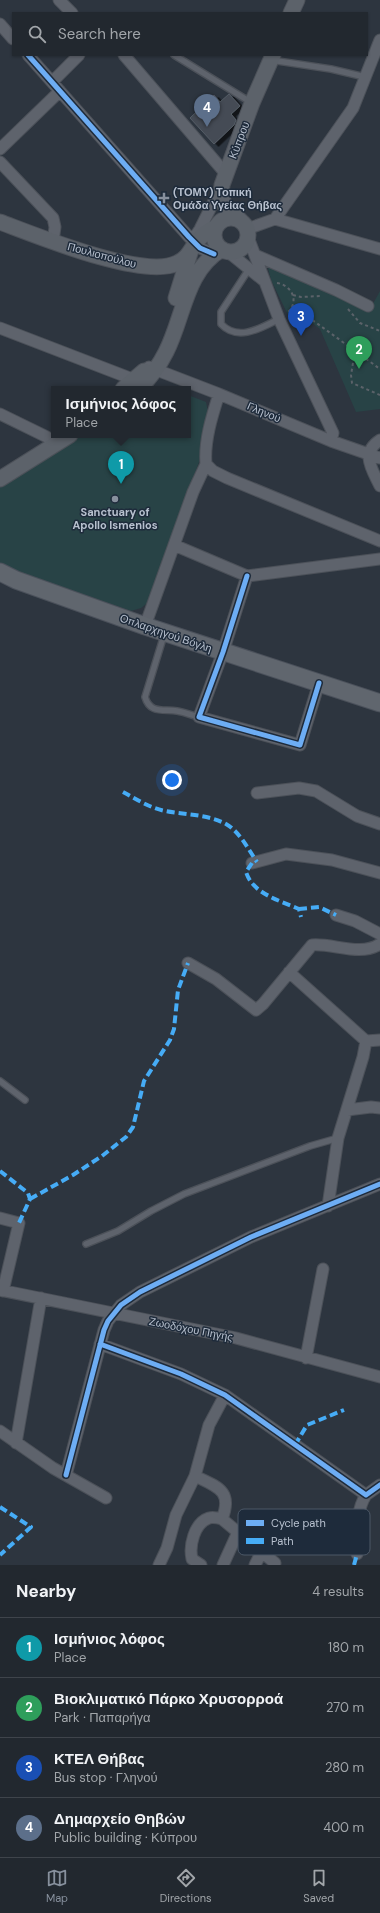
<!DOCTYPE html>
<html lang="en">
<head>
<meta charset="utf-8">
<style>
  :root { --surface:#22282f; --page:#2e343b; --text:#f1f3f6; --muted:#a2a6aa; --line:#3f444b; --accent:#87909d }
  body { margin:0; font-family:"DM Sans",sans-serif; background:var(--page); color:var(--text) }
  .you { position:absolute; left:172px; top:780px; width:14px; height:14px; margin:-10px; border:3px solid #fff; border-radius:50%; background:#1a73e8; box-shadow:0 0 0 6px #1a73e833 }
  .badge { display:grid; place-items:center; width:26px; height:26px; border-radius:50%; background:var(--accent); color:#fff; font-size:13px; font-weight:700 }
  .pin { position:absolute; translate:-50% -33px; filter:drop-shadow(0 1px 2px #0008) }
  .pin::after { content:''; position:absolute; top:21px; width:14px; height:12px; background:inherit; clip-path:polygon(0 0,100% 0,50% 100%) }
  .popup { position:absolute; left:51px; top:386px; width:140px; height:52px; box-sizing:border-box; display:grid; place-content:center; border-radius:0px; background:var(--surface); filter:drop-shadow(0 1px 3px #0005); font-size:13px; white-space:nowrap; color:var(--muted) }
  .popup b { font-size:15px; color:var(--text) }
  .popup::after { content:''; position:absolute; left:50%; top:100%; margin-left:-8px; border:8px solid transparent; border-top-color:var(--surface) }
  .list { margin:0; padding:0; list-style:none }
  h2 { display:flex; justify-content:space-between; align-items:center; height:52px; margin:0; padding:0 16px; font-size:17px }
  h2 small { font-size:13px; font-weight:400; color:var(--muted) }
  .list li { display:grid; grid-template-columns:26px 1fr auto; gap:12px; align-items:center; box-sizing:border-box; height:60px; padding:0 16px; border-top:1px solid var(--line) }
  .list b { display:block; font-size:15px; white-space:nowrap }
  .list p { margin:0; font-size:13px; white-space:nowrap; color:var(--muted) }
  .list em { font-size:13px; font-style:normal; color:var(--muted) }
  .icon { flex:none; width:22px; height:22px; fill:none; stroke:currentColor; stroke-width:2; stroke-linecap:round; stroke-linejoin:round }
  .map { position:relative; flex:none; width:380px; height:1565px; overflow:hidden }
  .search { position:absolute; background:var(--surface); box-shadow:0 1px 3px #0004; left:12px; right:12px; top:12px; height:44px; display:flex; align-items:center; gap:10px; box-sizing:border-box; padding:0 14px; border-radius:0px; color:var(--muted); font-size:15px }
  .sheet { height:292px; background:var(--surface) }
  nav { display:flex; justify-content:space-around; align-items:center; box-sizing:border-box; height:56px; border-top:1px solid var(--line); background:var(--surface); font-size:11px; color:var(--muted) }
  nav a { display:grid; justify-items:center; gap:2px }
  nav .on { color:var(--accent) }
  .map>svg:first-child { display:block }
  .green { fill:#284346 }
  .building { fill:#444c54; stroke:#555c66; filter:url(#shadow) }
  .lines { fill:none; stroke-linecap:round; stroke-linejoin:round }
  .lane-casing { stroke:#4c5159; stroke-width:8 }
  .street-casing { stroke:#4c5159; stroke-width:13 }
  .secondary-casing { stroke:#4c5159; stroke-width:17 }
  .primary-casing { stroke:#4b515b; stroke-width:19 }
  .path { stroke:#5b6269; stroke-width:2; stroke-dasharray:3 3; stroke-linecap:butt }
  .lane { stroke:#5e636c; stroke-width:5.5 }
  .street { stroke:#5e636c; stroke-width:11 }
  .secondary { stroke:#5c626a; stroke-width:15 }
  .primary { stroke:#60666e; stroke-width:17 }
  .quiet { stroke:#46acf6; stroke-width:4; stroke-dasharray:8 4; stroke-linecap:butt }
  .cycleway-casing { stroke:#1e2b3b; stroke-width:8 }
  .cycleway { stroke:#6dadf4; stroke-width:5 }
  .poi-dot { fill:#87909d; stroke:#1e2b3b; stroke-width:1.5 }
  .labels { text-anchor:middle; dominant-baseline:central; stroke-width:3; stroke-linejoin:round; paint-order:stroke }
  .street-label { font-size:11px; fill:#b8c1cf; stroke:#1e2b3b }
  .poi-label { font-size:11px; font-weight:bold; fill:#b8c1cf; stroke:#1e2b3b; text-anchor:start }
  .key { fill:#1e2b3b; stroke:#4c5867; stroke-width:1 }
  .key-label { font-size:11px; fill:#b8c1cf }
</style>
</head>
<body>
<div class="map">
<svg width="380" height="1565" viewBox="0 0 380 1565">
  <defs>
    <filter id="shadow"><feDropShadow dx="4.5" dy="2.5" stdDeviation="0" flood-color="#0009"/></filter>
  </defs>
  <rect width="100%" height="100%" fill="#2d353f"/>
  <!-- green -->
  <path class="green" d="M267,264L369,311L380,291V409L356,412L320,329L300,314L290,319L271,280Z
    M188,395L206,402L208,412L199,462L150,601L141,608L131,611L0,565V482L78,435H188Z"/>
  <!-- building -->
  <path class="building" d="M229,94L240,106L231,114L236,120L234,125L214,144L190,118L214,95L220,102Z"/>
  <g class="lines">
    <defs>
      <path id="lane" d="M174,55L252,103
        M271,60L331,69L365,77
        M249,269L221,312V324C238,342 261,328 279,319
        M164,635L145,697C150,714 163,709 177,711C184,712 191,715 199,717
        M0,1081L25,1100
        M86,1244L118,1231L151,1211L184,1194L310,1146L338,1138"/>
      <path id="street" d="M59,0L72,13
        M0,24L13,39
        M28,55L189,237L200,248L214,254
        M124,55L226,174
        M52,82L79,55
        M0,149L60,91
        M0,162L53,218L55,227L53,242
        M275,219L353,108L380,40
        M247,229L275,219L380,249
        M192,237L196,235L200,229L222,185
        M248,237L279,319L333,433L331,441
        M227,251L263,280
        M255,255L336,290L368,306
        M0,328L135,380
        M149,367L219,394L331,441L380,458
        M219,394C212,416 204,441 206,464L213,471L227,478L380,541
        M0,414L47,437
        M380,440C360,453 372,469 380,486
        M174,545L247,576L380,559
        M247,576L223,652L199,717L300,745L319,683
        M145,626L193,492L206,464
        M257,793L299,788L316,791L357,816L380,824
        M252,863L286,854L332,860L380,873
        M336,915L355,921L380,934
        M188,963L216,979L256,1010L263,1004L312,945C333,943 360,957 380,944
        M289,972L366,1041L363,1057L338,1138L328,1206
        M366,1041L380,1040
        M347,1110L371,1107L380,1108
        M0,1218L19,1223L3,1291
        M0,1290L236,1338L380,1377
        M100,1344L181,1374L225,1395L366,1495L380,1485
        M306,1358L323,1269
        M0,1431L53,1468L106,1498
        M16,1443L41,1298
        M66,1475L104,1330L108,1321L121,1305L140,1292L251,1237L380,1184
        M195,1476C218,1487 233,1491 222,1519L275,1563
        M357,1554C358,1534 355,1512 366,1495
        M159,1565L167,1548L176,1515L195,1476L209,1425L225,1395
        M201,1565L192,1559C189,1546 194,1523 209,1518C213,1517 218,1518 222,1519
        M223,1565L238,1532
        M255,1565L261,1553"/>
      <path id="secondary" d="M291,13L297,0
        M214 235a17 17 0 1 1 34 0a17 17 0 1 1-34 0Z
        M240,220C226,210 220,203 222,185L252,103L273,55
        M0,222C35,235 144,280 177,263C189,258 191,248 199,239C204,233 210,230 216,227
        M176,298L190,253
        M123,389L144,371
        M139,389C150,378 159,366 166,352C184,317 185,271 222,249
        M0,479L70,435"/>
      <path id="primary" d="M0,572L16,580L145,626L380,703"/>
    </defs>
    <!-- lane casing -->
    <use href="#lane" class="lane-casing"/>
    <!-- street casing -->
    <use href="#street" class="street-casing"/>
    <!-- secondary casing -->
    <use href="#secondary" class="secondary-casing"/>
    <!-- primary casing -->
    <use href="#primary" class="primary-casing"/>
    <!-- path -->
    <path class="path" d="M277,283C292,285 300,302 287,313
      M293,295L301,297L321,296
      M293,306L380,369
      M348,309L360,323L380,331
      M355,351L351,375L352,383L380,395"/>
    <!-- lane -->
    <use href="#lane" class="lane"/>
    <!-- street -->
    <use href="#street" class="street"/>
    <!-- secondary -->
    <use href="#secondary" class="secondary"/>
    <!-- primary -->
    <use href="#primary" class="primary"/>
    <!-- quiet -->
    <path class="quiet" d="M123,792C136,799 150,808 165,811C186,815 207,814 226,824C240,832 248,849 257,862
      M252,863L246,872C253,894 279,900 299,909L301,917
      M299,909L319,907L336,915
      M0,1171L28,1193L30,1199L19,1223
      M30,1199L73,1175L102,1156L126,1137L133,1127L144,1081L170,1040L174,1029L178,990L188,963
      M295,1445L307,1425L344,1410
      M0,1507L31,1527L0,1555
      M354,1565L357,1554"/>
    <defs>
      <path id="cycleway" d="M28,55L189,237L200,248L214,254
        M247,576L223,652L199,717L300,745L319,683
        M100,1344L181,1374L225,1395L366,1495L380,1485
        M66,1475L104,1330L108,1321L121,1305L140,1292L251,1237L380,1184"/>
    </defs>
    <!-- cycleway casing -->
    <use href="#cycleway" class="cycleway-casing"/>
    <!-- cycleway -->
    <use href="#cycleway" class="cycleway"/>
  </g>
  <!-- markers -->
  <g class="poi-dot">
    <path d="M162 192h4v4h4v4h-4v4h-4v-4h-4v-4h4z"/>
    <circle cx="115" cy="499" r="4"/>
  </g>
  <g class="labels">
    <!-- street labels -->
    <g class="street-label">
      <text transform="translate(239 140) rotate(-69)">Κύπρου</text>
      <text transform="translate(102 255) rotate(15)">Πουλιοπούλου</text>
      <text transform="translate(264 412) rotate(23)">Γληνού</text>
      <text transform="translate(166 633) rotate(19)">Οπλαρχηγού Βόγλη</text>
      <text transform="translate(191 1329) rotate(11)">Ζωοδόχου Πηγής</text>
    </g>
    <!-- poi labels -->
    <g class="poi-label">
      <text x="173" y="192">(ΤΟΜΥ) Τοπική<tspan x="173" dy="13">Ομάδα Υγείας Θήβας</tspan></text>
      <text x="115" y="512" text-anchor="middle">Sanctuary of<tspan x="115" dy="13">Apollo Ismenios</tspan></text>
    </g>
  </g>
  <!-- legend -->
  <rect x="238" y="1509" width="132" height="46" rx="6" class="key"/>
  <rect x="246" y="1520" width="18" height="6" fill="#6dadf4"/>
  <rect x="246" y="1538" width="18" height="6" fill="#46acf6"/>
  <g class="key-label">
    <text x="271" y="1527">Cycle path</text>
    <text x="271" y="1545">Path</text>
  </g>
</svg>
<div class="you"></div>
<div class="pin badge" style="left:121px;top:484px;background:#0f9aa8">1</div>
<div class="popup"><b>Ισμήνιος λόφος</b>Place</div>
<div class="pin badge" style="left:359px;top:369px;background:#2e9e5b">2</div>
<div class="pin badge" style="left:301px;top:336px;background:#1a4fb4">3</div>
<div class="pin badge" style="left:207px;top:127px;background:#5c6f8a">4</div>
<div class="search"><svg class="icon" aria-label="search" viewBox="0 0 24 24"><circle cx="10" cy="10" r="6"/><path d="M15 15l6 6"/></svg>Search here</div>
</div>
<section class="sheet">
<h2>Nearby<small>4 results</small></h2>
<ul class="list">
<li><span class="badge" style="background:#0f9aa8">1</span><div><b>Ισμήνιος λόφος</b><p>Place</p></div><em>180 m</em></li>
<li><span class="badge" style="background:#2e9e5b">2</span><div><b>Βιοκλιματικό Πάρκο Χρυσορροά</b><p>Park · Παπαρήγα</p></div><em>270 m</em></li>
<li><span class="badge" style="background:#1a4fb4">3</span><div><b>ΚΤΕΛ Θήβας</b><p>Bus stop · Γληνού</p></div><em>280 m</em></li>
<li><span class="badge" style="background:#5c6f8a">4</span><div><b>Δημαρχείο Θηβών</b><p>Public building · Κύπρου</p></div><em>400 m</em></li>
</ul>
</section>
<nav>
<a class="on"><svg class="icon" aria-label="map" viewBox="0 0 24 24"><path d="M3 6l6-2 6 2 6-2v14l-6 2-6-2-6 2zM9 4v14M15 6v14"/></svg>Map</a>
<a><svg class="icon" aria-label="directions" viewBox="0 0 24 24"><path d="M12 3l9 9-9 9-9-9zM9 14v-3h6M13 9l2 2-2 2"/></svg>Directions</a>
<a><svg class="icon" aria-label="saved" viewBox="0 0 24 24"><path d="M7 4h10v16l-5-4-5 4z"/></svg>Saved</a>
</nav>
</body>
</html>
